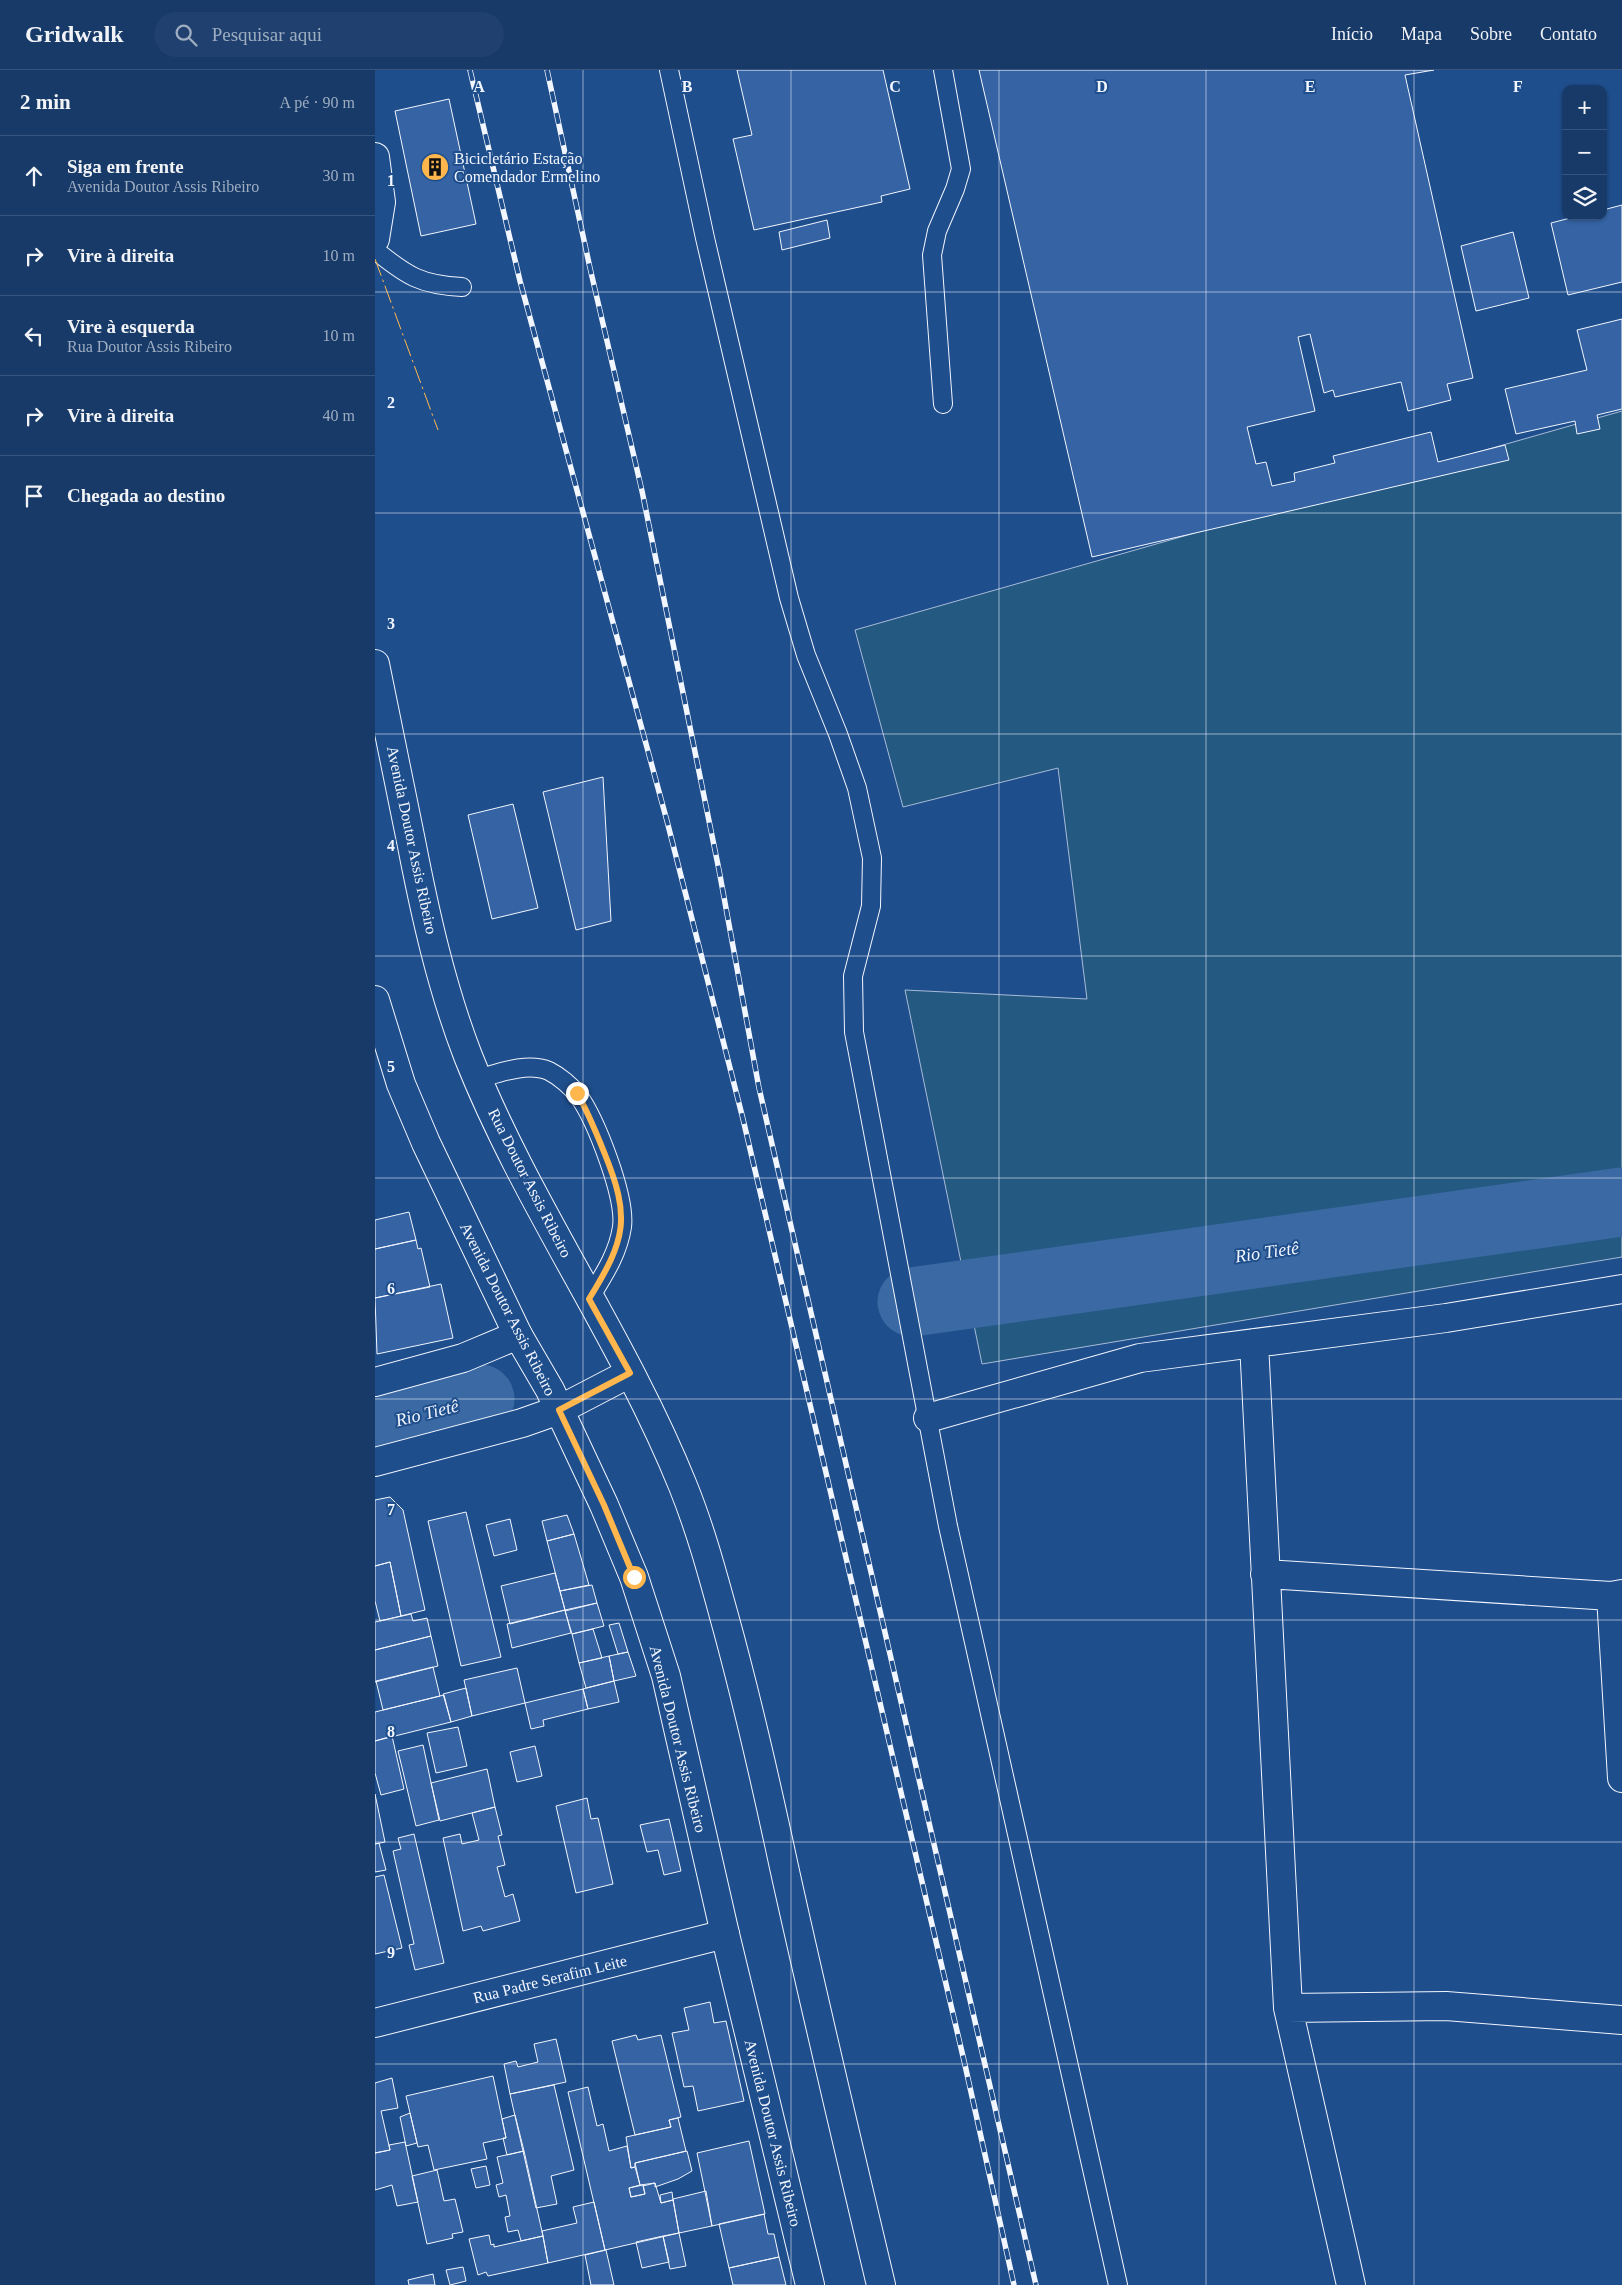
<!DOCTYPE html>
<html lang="pt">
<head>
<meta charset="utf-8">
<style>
  :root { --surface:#173a69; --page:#20416f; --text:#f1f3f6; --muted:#9eadc0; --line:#36547d }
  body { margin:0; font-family:"Times New Roman",serif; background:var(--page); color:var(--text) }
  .controls { position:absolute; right:15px; top:15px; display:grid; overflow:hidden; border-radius:10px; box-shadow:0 1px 4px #0004 }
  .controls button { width:45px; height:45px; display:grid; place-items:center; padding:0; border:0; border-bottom:1px solid var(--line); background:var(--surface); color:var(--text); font:25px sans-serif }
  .stop { position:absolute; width:15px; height:15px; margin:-11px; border:4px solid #ffb74d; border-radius:50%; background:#fff }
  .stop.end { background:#ffb74d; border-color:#fff; box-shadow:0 1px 5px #0008 }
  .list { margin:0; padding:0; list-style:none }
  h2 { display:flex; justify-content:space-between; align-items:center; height:65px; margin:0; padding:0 20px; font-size:21px }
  h2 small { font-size:16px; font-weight:400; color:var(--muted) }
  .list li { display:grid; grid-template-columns:32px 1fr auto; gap:15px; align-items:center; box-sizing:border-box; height:80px; padding:0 20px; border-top:1px solid var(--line) }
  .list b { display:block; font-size:19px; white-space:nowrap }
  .list p { margin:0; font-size:16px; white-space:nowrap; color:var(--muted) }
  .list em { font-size:16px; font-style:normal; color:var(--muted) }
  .icon { flex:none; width:28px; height:28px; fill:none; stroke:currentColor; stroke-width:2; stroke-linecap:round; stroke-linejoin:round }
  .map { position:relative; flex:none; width:1247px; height:2215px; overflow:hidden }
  header { display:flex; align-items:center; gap:30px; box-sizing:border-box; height:70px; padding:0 25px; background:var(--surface); border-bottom:1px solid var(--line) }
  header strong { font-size:24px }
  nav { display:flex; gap:28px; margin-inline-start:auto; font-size:18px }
  .search { width:350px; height:45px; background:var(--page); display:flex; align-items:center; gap:12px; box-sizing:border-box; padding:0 18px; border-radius:28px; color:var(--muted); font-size:19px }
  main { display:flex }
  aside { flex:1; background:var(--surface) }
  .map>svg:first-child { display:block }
  .green { fill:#245a82; stroke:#a8bbd7 }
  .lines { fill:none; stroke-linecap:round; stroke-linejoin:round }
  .river { stroke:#3b69a3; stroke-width:69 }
  .building { fill:#3563a3; stroke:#f2f6ff }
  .service-casing { stroke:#f2f6ff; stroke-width:20 }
  .minor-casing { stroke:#f2f6ff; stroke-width:30 }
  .tertiary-casing { stroke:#f2f6ff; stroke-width:30 }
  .primary-casing { stroke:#f2f6ff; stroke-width:30 }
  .service { stroke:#1f4e8c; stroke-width:18 }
  .minor { stroke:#1f4e8c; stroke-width:28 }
  .tertiary { stroke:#1f4e8c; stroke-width:28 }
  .primary { stroke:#1f4e8c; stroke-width:28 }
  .rail-casing { stroke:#f2f6ff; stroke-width:5.5 }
  .rail { stroke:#1f4e8c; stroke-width:4; stroke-dasharray:11; stroke-linecap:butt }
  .power { stroke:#ffb74d; stroke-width:1; stroke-dasharray:18 4 2.5 4; stroke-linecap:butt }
  .route { stroke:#ffb74d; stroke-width:6 }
  .grid { fill:none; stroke:#f2f6ff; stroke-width:1; stroke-opacity:0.55 }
  .labels { text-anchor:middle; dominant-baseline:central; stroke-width:4; stroke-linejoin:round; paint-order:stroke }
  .poi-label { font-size:16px; fill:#f2f6ff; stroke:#1f4e8c; text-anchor:start }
  .street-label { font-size:16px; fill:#f2f6ff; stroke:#1f4e8c }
  .water-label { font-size:18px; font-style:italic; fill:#f2f6ff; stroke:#1f4e8c }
  .grid-label { font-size:16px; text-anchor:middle; font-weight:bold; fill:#f2f6ff; stroke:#1f4e8c; stroke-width:4; stroke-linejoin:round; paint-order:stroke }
</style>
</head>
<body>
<header>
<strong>Gridwalk</strong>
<div class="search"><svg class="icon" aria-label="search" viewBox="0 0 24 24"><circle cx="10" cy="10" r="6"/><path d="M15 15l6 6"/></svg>Pesquisar aqui</div>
<nav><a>Início</a><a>Mapa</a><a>Sobre</a><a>Contato</a></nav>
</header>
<main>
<aside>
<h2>2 min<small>A pé · 90 m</small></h2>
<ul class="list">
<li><svg class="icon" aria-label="ahead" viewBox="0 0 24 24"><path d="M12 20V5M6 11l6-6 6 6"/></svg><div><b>Siga em frente</b><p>Avenida Doutor Assis Ribeiro</p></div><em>30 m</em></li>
<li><svg class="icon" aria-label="right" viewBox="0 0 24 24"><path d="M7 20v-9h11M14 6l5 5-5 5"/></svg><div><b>Vire à direita</b></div><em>10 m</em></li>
<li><svg class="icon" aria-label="left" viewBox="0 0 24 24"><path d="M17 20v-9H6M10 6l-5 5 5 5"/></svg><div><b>Vire à esquerda</b><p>Rua Doutor Assis Ribeiro</p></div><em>10 m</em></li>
<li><svg class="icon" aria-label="right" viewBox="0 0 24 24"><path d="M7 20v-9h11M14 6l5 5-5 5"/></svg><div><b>Vire à direita</b></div><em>40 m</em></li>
<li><svg class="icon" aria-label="arrive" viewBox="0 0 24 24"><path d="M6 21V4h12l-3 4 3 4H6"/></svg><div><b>Chegada ao destino</b></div></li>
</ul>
</aside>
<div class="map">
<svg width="1247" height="2215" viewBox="0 0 1247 2215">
  <rect width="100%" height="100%" fill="#1f4e8c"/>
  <!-- green -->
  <path class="green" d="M1247,341V1187L607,1294L530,920L712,929L683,698L528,737L480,560Z"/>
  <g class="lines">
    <!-- river -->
    <path class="river" d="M537,1232L1247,1132
      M0,1356L105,1329"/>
  </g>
  <!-- building -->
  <path class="building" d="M362,0H508L535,119L506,126L507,132L379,160L358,69L377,65Z
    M604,0H1059L1030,5L1098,308L1072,314L1076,330L1033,341L1026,312L960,327L958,320L949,323L935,264L923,267L940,341L872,357L881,394L891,392L897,416L920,411L919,403L960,393L958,386L1056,362L1063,392L1130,375L1134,390L717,487Z
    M74,29L101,154L46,166L20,41Z
    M1247,135V212L1193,225L1176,153L1203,146H1228V140Z
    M452,150L455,168L407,180L404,162Z
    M1138,162L1154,228L1101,241L1086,176Z
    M1247,249V339L1222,345L1225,359L1202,364L1200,351L1141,364L1130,319L1212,300L1202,260Z
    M228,707L236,851L201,860L168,722Z
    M138,734L163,838L117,849L93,745Z
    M34,1142L41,1170L0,1179V1150Z
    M41,1170L43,1179L46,1178L55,1217L0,1228V1179Z
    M66,1214L78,1268L2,1284L0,1228Z
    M15,1427L28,1440L50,1540L26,1546L15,1492L0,1496V1430Z
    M91,1442L126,1587L86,1596L53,1451Z
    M192,1445L199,1464L172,1471L167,1451Z
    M135,1449L142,1480L119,1486L111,1455Z
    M199,1464L214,1515L185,1521L172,1471Z
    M15,1492L26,1546L5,1551L0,1531V1496Z
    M180,1503L190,1540L135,1554L126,1516Z
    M217,1515L222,1533L190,1540L185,1521Z
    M222,1533L229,1556L197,1564L190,1541Z
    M190,1540L196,1563L137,1578L132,1554Z
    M36,1544L38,1551L52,1548L56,1566L0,1580V1552Z
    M244,1553L253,1582L243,1584L234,1555Z
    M218,1559L227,1588L204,1593L197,1564Z
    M56,1566L63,1596L0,1612V1580Z
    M253,1582L261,1606L239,1611L234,1586Z
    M234,1586L239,1611L211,1618L204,1593Z
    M58,1597L65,1626L8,1640L1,1611Z
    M142,1598L150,1633L97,1646L89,1610Z
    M239,1611L244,1632L213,1639L208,1619Z
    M91,1618L97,1646L76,1652L68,1624Z
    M208,1619L213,1639L168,1650L169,1656L156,1659L150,1633Z
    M69,1625L76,1652L0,1671V1642Z
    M83,1657L92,1696L61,1703L52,1663Z
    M17,1666L29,1719L6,1725L0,1703V1671Z
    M48,1675L64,1750L41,1756L23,1681Z
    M160,1676L167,1706L142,1712L135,1682Z
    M112,1699L120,1737L65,1751L56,1713Z
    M0,1724L10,1772L0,1774Z
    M212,1728L216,1749L223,1748L238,1814L201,1823L181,1736Z
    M120,1737L127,1765L123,1766L130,1795L122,1797L130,1827L138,1824L145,1851L108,1861L106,1856L88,1861L68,1768L85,1764L87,1774L104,1770L97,1743Z
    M294,1749L306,1801L289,1805L283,1780L272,1782L265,1755Z
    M39,1764L69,1893L40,1900L34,1875L39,1874L18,1781L26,1779L23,1768Z
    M4,1773L11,1800L0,1802V1774Z
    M9,1805L27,1878L0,1884V1807Z
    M335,1932L339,1953L351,1951L369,2031L323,2041L318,2016L309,2017L297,1963L314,1960L309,1938Z
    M261,1965L263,1970L286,1965L306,2047L294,2050L296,2057L260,2065L237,1971Z
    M181,1969L191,2012L135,2024L129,1994L141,1991L143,1997L163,1992L159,1974Z
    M118,2006L131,2068L108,2073L112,2089L59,2100L53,2075L43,2077L31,2026Z
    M17,2008L23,2038L6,2041L15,2080L0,2083V2013Z
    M179,2015L199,2100L176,2106L182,2134L161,2138L135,2024Z
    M213,2017L222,2056L228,2054L234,2081L252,2076L256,2098L260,2097L265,2115L254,2118L256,2127L270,2124L268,2116L280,2113L286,2133L298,2130L304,2163L230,2180L193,2022Z
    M35,2043L42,2073L31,2076L25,2047Z
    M140,2045L149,2081L132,2085L128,2068H131L127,2049Z
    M303,2048L311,2081L260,2093V2097L256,2098L251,2067L296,2057L294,2050Z
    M374,2071L390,2144L337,2156L322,2083Z
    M30,2072L43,2132L22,2136L17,2115L0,2120V2083L15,2080L14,2075Z
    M149,2081L168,2166L146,2171L143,2160L133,2162L130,2147L135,2146L131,2125L124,2127L121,2115L128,2113L122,2087Z
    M312,2081L317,2101L303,2109L280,2117V2113L265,2115L260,2093Z
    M111,2096L115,2115L101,2118L96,2099Z
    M62,2100L69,2131L80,2129L88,2162L77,2164L78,2168L52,2174L37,2106Z
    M268,2115L270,2124L256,2127L254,2118Z
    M331,2121L337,2156L304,2163L298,2129Z
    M297,2122L298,2130L286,2133L285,2125Z
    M219,2132L230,2180L173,2193L167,2161L202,2153L198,2137Z
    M389,2144L393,2164H399L404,2187L354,2198L344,2154Z
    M304,2163L311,2196L295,2199L288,2166Z
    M114,2165L116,2175L119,2174V2177L168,2166L173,2193L113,2206L111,2202L103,2205L94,2169Z
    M288,2166L294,2192L267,2198L261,2172Z
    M231,2180L239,2215H216L210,2185Z
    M404,2187L411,2215H358L354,2198Z
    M88,2197L91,2211L75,2215L71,2200Z
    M58,2204L60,2215H34L33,2210Z"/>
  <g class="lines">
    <defs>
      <path id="service" d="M294,0L330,168L414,528L431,585L463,664L482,718L497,788L496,836L478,906L479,962L573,1456L743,2215
        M0,180C32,206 46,215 87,217
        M568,334L557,185L562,161L580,119L586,99L568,0
        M103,1009C124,1003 152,992 174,1001C184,1006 196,1016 203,1025C221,1050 251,1127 247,1157C243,1184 228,1206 214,1229"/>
      <path id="minor" d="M879,1273L913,1938L976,2215
        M553,1348L765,1288L1071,1248L1247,1219
        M890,1504L1236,1526L1247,1524
        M1236,1526L1247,1708
        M913,1938L1071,1936L1247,1950
        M0,1953L350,1864"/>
      <path id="tertiary" d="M0,1312L88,1288L143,1265
        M0,1392L147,1353L184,1340"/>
      <path id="primary" d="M0,87L6,132L0,169
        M0,594C12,653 24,712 36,771C50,843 66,916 93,986C152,1135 248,1267 308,1416C325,1458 337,1502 349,1546C372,1629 391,1713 409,1797C440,1937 473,2076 506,2215
        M0,930L26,1014L51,1073L143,1265L175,1320L229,1435L259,1507L291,1606L350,1864L435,2215
        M184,1340L255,1303"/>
    </defs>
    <!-- service casing -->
    <use href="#service" class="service-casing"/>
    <!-- minor casing -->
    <use href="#minor" class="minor-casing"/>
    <!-- tertiary casing -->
    <use href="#tertiary" class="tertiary-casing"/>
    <!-- primary casing -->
    <use href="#primary" class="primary-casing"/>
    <!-- service -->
    <use href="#service" class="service"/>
    <!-- minor -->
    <use href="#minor" class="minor"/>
    <!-- tertiary -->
    <use href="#tertiary" class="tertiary"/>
    <!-- primary -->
    <use href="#primary" class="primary"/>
    <defs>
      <path id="rail" d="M95,0L145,211L292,751L368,1049L590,1995L639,2215
        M172,0L215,198L267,421L344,800L384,1018L661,2215"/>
    </defs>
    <!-- rail casing -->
    <use href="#rail" class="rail-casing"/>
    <!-- rail -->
    <use href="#rail" class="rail"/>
    <!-- power -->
    <path class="power" d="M0,189L63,360"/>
  </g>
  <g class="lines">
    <!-- route -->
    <path class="route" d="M202,1023C213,1042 221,1062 229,1082C256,1148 251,1169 214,1229L255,1303L184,1340L229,1435L259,1507"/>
  </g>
  <!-- grid -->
  <path class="grid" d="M208,0V2215M416,0V2215M624,0V2215M831,0V2215M1039,0V2215M0,222H1247M0,443H1247M0,664H1247M0,886H1247M0,1108H1247M0,1329H1247M0,1550H1247M0,1772H1247M0,1994H1247"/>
  <!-- icons -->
  <defs>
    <symbol id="building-disc" viewBox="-11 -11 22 22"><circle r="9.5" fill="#ffb74d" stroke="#1f4e8c"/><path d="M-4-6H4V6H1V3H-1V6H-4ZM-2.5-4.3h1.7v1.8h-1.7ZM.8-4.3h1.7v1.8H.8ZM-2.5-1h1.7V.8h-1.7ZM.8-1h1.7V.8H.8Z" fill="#111"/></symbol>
  </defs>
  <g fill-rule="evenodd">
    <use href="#building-disc" x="44" y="81" width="32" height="32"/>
  </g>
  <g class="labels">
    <!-- poi labels -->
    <g class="poi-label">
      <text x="79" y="88">Bicicletário Estação<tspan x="79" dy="18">Comendador Ermelino</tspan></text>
    </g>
    <!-- street labels -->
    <g class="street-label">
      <text transform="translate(37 770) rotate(78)">Avenida Doutor Assis Ribeiro</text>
      <text transform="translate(155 1113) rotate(63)">Rua Doutor Assis Ribeiro</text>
      <text transform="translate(133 1239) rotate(63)">Avenida Doutor Assis Ribeiro</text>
      <text transform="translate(303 1669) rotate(76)">Avenida Doutor Assis Ribeiro</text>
      <text transform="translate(175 1909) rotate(-14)">Rua Padre Serafim Leite</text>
      <text transform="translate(398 2063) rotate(76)">Avenida Doutor Assis Ribeiro</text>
    </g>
    <!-- water labels -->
    <g class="water-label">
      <text transform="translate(892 1182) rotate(-8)">Rio Tietê</text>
      <text transform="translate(52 1343) rotate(-14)">Rio Tietê</text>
    </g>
  </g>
  <g class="grid-label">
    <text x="104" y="22">A</text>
    <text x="312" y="22">B</text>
    <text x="520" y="22">C</text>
    <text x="727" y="22">D</text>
    <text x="935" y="22">E</text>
    <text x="1143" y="22">F</text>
    <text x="16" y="116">1</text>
    <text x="16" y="338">2</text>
    <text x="16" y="559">3</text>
    <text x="16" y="781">4</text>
    <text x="16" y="1002">5</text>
    <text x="16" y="1224">6</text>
    <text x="16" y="1445">7</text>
    <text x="16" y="1667">8</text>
    <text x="16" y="1888">9</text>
  </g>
</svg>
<div class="controls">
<button>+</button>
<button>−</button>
<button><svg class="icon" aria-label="layers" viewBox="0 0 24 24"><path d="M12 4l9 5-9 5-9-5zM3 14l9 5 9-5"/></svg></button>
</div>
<div class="stop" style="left:259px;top:1507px"></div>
<div class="stop end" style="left:202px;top:1023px"></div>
</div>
</main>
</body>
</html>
